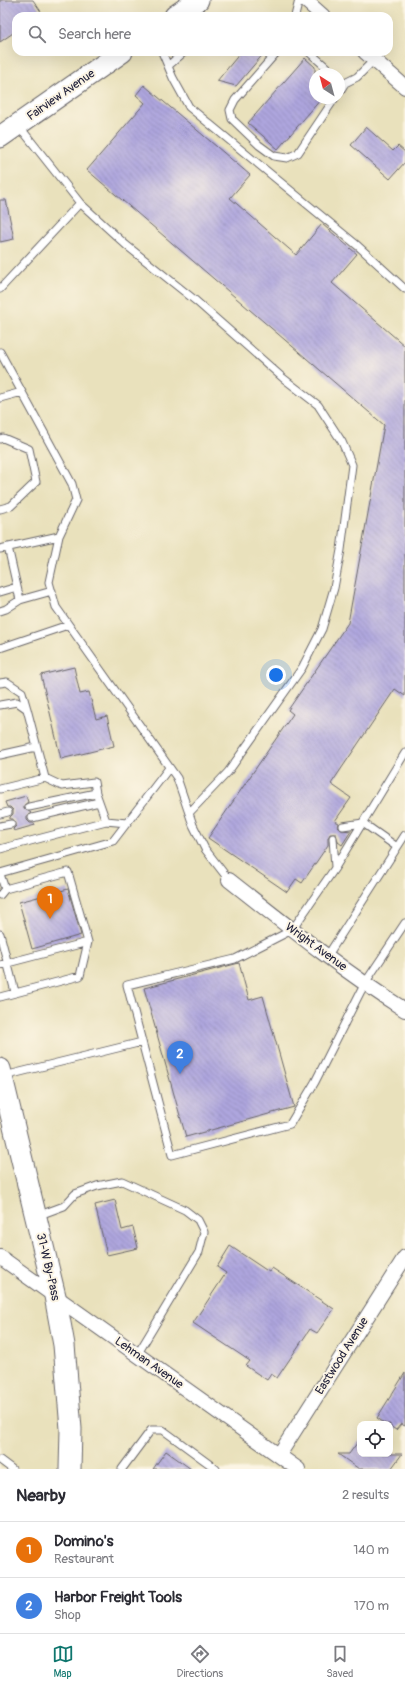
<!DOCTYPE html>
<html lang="en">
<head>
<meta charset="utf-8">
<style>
  :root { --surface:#fff; --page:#f7f7f7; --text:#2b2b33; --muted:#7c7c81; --line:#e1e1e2; --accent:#0f766e }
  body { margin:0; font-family:Pangolin,sans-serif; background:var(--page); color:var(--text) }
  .controls { position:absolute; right:12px; bottom:12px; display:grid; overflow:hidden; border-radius:8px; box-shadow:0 4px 16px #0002 }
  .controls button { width:36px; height:36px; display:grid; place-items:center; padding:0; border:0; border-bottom:1px solid var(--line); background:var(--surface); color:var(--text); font:20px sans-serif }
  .compass { position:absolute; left:309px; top:68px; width:36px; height:36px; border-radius:50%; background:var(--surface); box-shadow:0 4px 16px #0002; rotate:324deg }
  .you { position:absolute; left:276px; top:675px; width:14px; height:14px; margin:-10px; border:3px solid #fff; border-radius:50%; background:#1a73e8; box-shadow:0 0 0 6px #1a73e833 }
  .badge { display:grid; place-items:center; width:26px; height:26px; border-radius:50%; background:var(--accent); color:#fff; font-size:13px; font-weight:700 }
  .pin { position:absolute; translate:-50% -33px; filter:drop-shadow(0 1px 2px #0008) }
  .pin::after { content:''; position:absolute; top:21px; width:14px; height:12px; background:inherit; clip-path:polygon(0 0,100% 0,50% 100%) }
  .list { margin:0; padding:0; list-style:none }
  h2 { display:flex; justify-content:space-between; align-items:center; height:52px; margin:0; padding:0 16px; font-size:17px }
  h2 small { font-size:13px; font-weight:400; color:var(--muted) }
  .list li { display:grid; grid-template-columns:26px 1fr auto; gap:12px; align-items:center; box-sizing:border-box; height:56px; padding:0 16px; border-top:1px solid var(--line) }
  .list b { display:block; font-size:15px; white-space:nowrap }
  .list p { margin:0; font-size:13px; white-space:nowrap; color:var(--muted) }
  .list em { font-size:13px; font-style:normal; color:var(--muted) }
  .icon { flex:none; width:22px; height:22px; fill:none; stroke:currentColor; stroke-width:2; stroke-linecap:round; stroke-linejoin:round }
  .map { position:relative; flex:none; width:405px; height:1469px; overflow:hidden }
  .search { position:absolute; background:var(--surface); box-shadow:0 4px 16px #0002; left:12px; right:12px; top:12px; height:44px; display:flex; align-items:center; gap:10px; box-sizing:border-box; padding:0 14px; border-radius:12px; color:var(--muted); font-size:15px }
  .sheet { height:164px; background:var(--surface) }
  nav { display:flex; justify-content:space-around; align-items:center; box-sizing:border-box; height:56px; border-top:1px solid var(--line); background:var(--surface); font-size:11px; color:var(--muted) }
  nav a { display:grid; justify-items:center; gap:2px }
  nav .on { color:var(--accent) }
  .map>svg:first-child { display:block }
  .building { fill:url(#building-back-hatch) }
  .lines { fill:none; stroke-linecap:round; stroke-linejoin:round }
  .lane-casing { stroke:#686568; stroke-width:9 }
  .street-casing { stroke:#686568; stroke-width:16 }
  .primary-casing { stroke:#686568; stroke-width:23 }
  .lane { stroke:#fff; stroke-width:7 }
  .street { stroke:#fff; stroke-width:14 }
  .primary { stroke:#fff; stroke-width:21 }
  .labels { text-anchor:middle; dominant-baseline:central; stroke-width:4; stroke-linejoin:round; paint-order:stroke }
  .street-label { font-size:12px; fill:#22223b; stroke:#fcf5e5 }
</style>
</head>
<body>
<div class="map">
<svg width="405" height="1469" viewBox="0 0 405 1469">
  <defs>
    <pattern id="building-back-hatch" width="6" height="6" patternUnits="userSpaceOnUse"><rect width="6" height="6" fill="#aea6de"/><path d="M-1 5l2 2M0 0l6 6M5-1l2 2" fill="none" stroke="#8d87b5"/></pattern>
  </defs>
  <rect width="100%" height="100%" fill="#fcf5e5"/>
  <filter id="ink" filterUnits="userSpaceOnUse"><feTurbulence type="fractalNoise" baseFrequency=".025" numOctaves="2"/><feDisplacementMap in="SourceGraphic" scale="8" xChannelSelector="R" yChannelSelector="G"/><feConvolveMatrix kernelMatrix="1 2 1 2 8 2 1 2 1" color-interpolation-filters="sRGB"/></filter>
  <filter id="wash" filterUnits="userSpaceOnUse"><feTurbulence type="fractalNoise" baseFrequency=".012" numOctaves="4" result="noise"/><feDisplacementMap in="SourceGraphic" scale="16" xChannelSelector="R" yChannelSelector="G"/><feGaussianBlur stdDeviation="0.9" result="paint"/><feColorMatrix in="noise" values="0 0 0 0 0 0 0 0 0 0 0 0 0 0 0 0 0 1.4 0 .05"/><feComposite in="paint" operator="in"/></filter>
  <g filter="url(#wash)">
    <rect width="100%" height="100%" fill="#e9e1bc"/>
    <g id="blocks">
      <!-- building -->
      <path class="building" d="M0,0H33L44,16H16V31L0,42Z
        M241,52H265L236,86L217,81Z
        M305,58L315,67V98H322L278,149L248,123Z
        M144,85L250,175L230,198L296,255L322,224L357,254L332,283L405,346V696L395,689L331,784L351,798L335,821L339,823L338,827L341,830L351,831L342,845L338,842L336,834H330L328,838V845L302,883L296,879L287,892L208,838L293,714L288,710L348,623L384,425L87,170L145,103L136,95Z
        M366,127L393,151L398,146L405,152V162L390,179L351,145Z
        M0,200H6L14,239L0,242Z
        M74,667L80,694L89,692L96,719L107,716L114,746L61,759L41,675Z
        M26,796L28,802L24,805V808L31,813L27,816V820L30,823H34L35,825L14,831L13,829L16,826V823L13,819H10V817L13,814V810L10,807H7L5,802Z
        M68,889L81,935L32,949L19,902Z
        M239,963L249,1000L263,996L294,1107L186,1137L144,988Z
        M115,1200L122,1230L133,1227L138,1248L107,1255L95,1205Z
        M230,1246L269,1272L272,1268L334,1309L317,1333L310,1329L277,1378L271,1374L267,1380L246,1366L250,1361L193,1323L226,1273L217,1267Z
        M405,1373V1426L401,1424L396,1430L390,1426V1424H386L377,1418Z
        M360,1439V1454H402L391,1469H359L338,1454H349Z
        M166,1451L191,1469H153Z"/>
    </g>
  </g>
  <g filter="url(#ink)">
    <use href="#blocks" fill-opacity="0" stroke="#686568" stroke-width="1"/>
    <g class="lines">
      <defs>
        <path id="lane" d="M193,4L201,16
          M295,16L299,0
          M162,52L173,78L189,107L358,246L405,289
          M277,52L235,100L230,110L232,119L259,145L274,156L287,158L298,153L335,98
          M309,52L334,74
          M168,66L184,52
          M339,93L345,83L357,77L374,60
          M80,203L126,245L196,301L283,378L318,405L342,442L352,465L341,550L334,588L322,629L302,668L228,772L189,813
          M0,289L80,203L19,126
          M0,352L72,484L76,500L59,536L49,582L56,607L177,778L193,825L205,849L229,880
          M0,398L22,392
          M0,439L3,438L29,449L36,482L11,506L0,509
          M8,547L20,600
          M0,549L59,536
          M0,592L17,587
          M0,611L6,609L20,600L52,591
          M0,648L68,625
          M0,683L7,682L22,692L27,709
          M0,705L17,702L27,709L45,778L0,789
          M405,753L335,868L292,930L235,959L127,985L172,1155L290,1124L315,1082L365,983L405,923
          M0,755L36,747
          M45,778L62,786L94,782L96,793L106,821
          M29,807L96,793
          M0,814L8,812
          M32,818L99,802
          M0,826L11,824
          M343,826L363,823L397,847
          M333,838L335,867
          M0,849L106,821L127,823
          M0,873L113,841L169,768
          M0,874L5,889
          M0,895L5,889L68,872L88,942L80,976L0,997
          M0,934L15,992
          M328,955L405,835
          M0,965L88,942
          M4,1076L142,1042
          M37,1216L64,1206L75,1194L97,1186L122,1181L185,1210L198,1220L204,1232L199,1252L137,1355
          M0,1460L12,1469
          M122,1469L151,1430H163L216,1469"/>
        <path id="street" d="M305,0L323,16
          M365,52L405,87
          M229,880C286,925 343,971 405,1010
          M0,1257L298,1469
          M279,1455L405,1257"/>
        <path id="primary" d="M175,16L198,0
          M0,137L122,52
          M0,1069L55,1296L64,1345L71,1429L70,1469"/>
      </defs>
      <!-- lane casing -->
      <use href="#lane" class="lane-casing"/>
      <!-- street casing -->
      <use href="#street" class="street-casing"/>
      <!-- primary casing -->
      <use href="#primary" class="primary-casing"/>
      <!-- lane -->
      <use href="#lane" class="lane"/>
      <!-- street -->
      <use href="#street" class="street"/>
      <!-- primary -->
      <use href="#primary" class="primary"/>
    </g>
  </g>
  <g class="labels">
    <!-- street labels -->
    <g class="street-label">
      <text transform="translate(61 95) rotate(-35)">Fairview Avenue</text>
      <text transform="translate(316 947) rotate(36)">Wright Avenue</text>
      <text transform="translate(48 1267) rotate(77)">31-W By-Pass</text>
      <text transform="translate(342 1356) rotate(-58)">Eastwood Avenue</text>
      <text transform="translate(149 1363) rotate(35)">Lehman Avenue</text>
    </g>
  </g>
</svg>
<div class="controls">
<button><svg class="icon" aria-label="locate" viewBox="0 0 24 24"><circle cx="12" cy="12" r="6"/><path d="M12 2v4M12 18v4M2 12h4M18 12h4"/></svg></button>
</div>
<svg class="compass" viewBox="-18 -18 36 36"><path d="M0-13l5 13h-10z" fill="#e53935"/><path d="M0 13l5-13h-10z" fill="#7c7c81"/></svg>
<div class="you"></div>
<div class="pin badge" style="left:50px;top:919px;background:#e8710a">1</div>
<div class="pin badge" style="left:180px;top:1074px;background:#3f7fe0">2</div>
<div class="search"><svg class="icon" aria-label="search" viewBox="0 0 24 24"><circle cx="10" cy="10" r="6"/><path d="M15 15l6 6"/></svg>Search here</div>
</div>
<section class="sheet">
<h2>Nearby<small>2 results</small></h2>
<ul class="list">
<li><span class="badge" style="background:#e8710a">1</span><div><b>Domino's</b><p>Restaurant</p></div><em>140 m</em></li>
<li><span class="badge" style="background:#3f7fe0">2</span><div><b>Harbor Freight Tools</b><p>Shop</p></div><em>170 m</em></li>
</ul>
</section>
<nav>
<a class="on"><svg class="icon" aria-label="map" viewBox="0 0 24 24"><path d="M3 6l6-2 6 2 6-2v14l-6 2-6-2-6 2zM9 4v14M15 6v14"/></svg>Map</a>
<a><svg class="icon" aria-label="directions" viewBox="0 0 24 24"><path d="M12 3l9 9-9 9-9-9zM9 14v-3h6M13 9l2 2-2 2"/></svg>Directions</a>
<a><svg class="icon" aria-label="saved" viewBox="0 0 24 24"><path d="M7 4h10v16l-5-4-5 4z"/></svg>Saved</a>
</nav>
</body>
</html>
